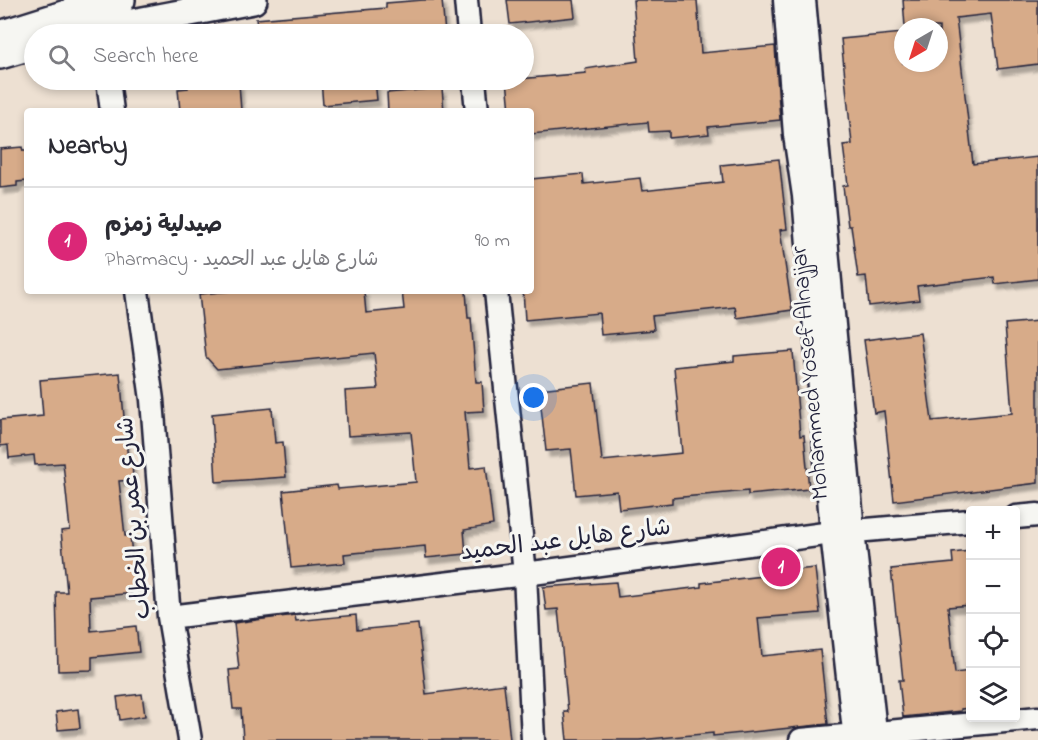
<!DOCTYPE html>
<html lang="en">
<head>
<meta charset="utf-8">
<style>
  :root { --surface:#fff; --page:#f7f7f7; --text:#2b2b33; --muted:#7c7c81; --line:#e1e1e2; --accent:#db2777 }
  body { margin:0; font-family:"Indie Flower","Playpen Sans Arabic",sans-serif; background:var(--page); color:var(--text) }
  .controls { position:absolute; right:18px; bottom:18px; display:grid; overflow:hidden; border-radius:6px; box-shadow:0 3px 9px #0003 }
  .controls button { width:54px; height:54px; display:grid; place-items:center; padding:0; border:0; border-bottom:2px solid var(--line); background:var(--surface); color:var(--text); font:30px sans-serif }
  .compass { position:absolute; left:894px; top:18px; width:54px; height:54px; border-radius:50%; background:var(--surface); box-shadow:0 3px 9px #0003; rotate:219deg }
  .you { position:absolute; left:534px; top:398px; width:21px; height:21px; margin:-15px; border:4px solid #fff; border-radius:50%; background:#1a73e8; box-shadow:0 0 0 9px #1a73e833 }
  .badge { display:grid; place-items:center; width:39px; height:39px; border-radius:50%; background:var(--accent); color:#fff; font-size:20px; font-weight:700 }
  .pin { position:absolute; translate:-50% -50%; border:3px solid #fff; box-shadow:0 2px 6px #0006 }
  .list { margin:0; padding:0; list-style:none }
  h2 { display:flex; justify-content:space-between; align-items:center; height:78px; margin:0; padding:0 24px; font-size:26px }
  h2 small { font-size:20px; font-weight:400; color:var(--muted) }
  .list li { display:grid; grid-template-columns:39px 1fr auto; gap:18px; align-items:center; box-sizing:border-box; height:108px; padding:0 24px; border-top:2px solid var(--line) }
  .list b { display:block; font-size:22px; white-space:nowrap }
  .list p { margin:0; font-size:20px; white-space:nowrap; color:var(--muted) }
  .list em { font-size:20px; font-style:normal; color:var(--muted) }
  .icon { flex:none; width:33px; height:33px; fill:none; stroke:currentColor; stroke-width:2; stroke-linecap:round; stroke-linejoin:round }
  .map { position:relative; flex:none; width:1038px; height:740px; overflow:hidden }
  .search { position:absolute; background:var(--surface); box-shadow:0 3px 9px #0003; left:24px; top:24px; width:510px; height:66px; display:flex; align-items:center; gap:15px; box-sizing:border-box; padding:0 21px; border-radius:33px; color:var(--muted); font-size:22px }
  .panel { position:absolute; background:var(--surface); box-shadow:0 3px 9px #0003; left:24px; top:108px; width:510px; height:186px; border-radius:6px }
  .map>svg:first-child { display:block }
  .building { fill:#d7ab89; stroke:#22223b; stroke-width:1.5; filter:url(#shadow) }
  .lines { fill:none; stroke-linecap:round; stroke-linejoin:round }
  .minor-casing { stroke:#22223b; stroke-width:27 }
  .major-casing { stroke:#22223b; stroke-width:32 }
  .minor { stroke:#f6f6f2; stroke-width:22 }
  .major { stroke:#f6f6f2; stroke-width:27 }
  .labels { text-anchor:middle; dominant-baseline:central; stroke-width:6; stroke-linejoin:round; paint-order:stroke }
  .street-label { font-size:24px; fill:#22223b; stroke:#f6f6f2 }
</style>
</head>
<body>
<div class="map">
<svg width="1038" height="740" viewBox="0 0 1038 740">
  <defs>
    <filter id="shadow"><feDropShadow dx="3.5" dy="6" stdDeviation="1.5" flood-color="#0004"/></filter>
  </defs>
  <rect width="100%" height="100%" fill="#ede0d2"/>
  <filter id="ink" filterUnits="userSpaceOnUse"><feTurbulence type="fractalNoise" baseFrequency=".0167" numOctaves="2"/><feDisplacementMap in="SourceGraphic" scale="12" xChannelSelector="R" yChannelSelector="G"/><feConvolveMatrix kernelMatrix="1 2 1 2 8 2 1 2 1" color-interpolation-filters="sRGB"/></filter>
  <g filter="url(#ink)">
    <!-- building -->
    <path class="building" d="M423,0H442L445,34H258L256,19L386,8V3Z
      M507,0H573L575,17L510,24Z
      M633,0H697L701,53L775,46L780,120L708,127L709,134L669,138V131L649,132L648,122L531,134V111H510L507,80L586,73L585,69L638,61Z
      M903,0H1038V64L998,69L991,14L956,18L973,164L1038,157V279L995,284L994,277L917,286L919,300L869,306L866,276L858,277L851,226H848L843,186L848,185L843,145L852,144L841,39L903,33V63H939V27H905Z
      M187,80H225V84L239,83L241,111H180L178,89L188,88Z
      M321,80H375L377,100L323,105Z
      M442,88L444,111H388L387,93Z
      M22,147L23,151H27V181L17,182V186L0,188V149Z
      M779,159L787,229L780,230L792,310L737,318L735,307L652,316L654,330L601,335L599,313L525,320L523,291H531V179L583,174L584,184L640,178L642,191L723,182L721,165Z
      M233,291H364L366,313L404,309L402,291H466L468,318H471L476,382H482L484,411L465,412L470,468L486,466L493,525L464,530L466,554L426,558L425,546L344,554L345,563L291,568L283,491L337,485L338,489L416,482L411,432L348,436L345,391L378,389L374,353L217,369L206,357L199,294Z
      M1038,321V483L894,501L884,411L874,413L864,340L920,333L932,421L1012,413L1005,324Z
      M793,351L800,436L804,435L809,489L748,495V491L672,498V503L619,509L617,491L576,495L571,449L546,451L539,389L593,383L602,461L682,453L674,367L734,361V356Z
      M120,373L128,461H132L133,480L119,481L125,536H130L136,593L90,597L91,631L136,626L139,652L92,657V670L58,671L56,592H67L61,531L70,530L63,463L35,465L34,455L9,458L8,445L0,446V420L43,416L40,380Z
      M272,408L275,443L283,442L286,477L216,482L212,414Z
      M970,551V605L948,607L955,673L970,671V708L961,709V711L903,717L899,680H903L891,569L953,563L952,553Z
      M815,568L820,613L758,618L762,656L820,650L828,724L713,736V733L639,740H567L564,712H568L558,609L546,610L543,587L616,582L618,597L701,587V583L762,576V573Z
      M295,615L296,621L356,615L357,630L418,624L426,694L504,684L510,740H243L241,709H233L229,670L239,669L234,623Z
      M142,694L145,716L120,720L117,697Z
      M78,709L80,728L58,730L56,712Z"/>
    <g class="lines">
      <defs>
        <path id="minor" d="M466,0L469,34
          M785,0L795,135L804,196L832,533L855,740
          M804,0L853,531L876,740
          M108,80L112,111
          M474,80L477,111
          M137,291L152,400L169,617L190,740
          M496,291L525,574L533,740
          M1016,517L1038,515
          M169,617L525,574L832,533L970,521
          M801,740L1038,718"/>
        <path id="major" d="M75,34L253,0
          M0,35L92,6L121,0
          M0,55L34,45"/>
      </defs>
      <!-- minor casing -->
      <use href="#minor" class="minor-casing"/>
      <!-- major casing -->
      <use href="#major" class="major-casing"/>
      <!-- minor -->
      <use href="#minor" class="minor"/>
      <!-- major -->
      <use href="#major" class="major"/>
    </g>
  </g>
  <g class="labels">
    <!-- street labels -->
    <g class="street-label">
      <text transform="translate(811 373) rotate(-95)">Mohammed Yosef Alnajjar</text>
      <text transform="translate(135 518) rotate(-95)">شارع عمر بن الخطاب</text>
      <text transform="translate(566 541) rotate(-7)">شارع هايل عبد الحميد</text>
    </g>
  </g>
</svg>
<div class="controls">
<button>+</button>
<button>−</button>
<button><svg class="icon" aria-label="locate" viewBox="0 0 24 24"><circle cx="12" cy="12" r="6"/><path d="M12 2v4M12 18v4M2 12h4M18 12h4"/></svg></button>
<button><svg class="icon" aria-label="layers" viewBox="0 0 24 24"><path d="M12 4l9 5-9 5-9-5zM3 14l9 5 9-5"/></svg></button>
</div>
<svg class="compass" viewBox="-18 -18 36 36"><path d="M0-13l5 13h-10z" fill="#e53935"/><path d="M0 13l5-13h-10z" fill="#7c7c81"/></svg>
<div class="you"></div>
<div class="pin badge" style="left:781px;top:567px">1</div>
<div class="search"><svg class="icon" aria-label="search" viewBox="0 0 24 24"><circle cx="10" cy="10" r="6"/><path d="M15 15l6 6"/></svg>Search here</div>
<section class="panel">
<h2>Nearby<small></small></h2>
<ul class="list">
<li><span class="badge">1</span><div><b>صيدلية زمزم</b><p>Pharmacy · شارع هايل عبد الحميد</p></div><em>90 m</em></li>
</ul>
</section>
</div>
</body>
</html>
